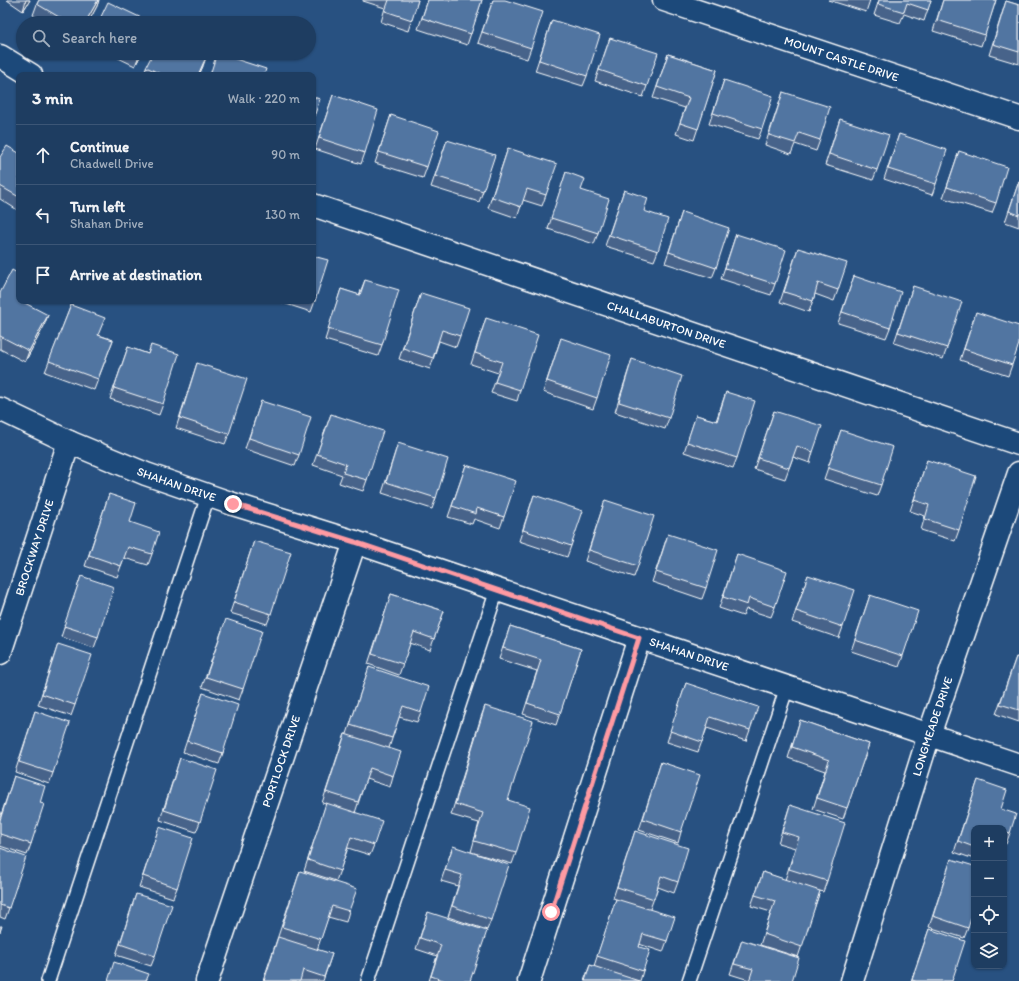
<!DOCTYPE html>
<html lang="en">
<head>
<meta charset="utf-8">
<style>
  :root { --surface:#1e3d61; --page:#2b486a; --text:#f1f3f6; --muted:#a1aebd; --line:#3c5676 }
  body { margin:0; font-family:Itim,sans-serif; background:var(--page); color:var(--text) }
  .controls { position:absolute; right:12px; bottom:12px; display:grid; overflow:hidden; border-radius:8px; box-shadow:0 1px 3px #0004 }
  .controls button { width:36px; height:36px; display:grid; place-items:center; padding:0; border:0; border-bottom:1px solid var(--line); background:var(--surface); color:var(--text); font:20px sans-serif }
  .stop { position:absolute; width:12px; height:12px; margin:-9px; border:3px solid #ff9aa2; border-radius:50%; background:#fff }
  .stop.end { background:#ff9aa2; border-color:#fff; box-shadow:0 1px 4px #0008 }
  .list { margin:0; padding:0; list-style:none }
  h2 { display:flex; justify-content:space-between; align-items:center; height:52px; margin:0; padding:0 16px; font-size:17px }
  h2 small { font-size:13px; font-weight:400; color:var(--muted) }
  .list li { display:grid; grid-template-columns:26px 1fr auto; gap:12px; align-items:center; box-sizing:border-box; height:60px; padding:0 16px; border-top:1px solid var(--line) }
  .list b { display:block; font-size:15px; white-space:nowrap }
  .list p { margin:0; font-size:13px; white-space:nowrap; color:var(--muted) }
  .list em { font-size:13px; font-style:normal; color:var(--muted) }
  .icon { flex:none; width:22px; height:22px; fill:none; stroke:currentColor; stroke-width:2; stroke-linecap:round; stroke-linejoin:round }
  .map { position:relative; flex:none; width:1019px; height:981px; overflow:hidden }
  .search { position:absolute; background:var(--surface); box-shadow:0 1px 3px #0004; left:16px; top:16px; width:300px; height:44px; display:flex; align-items:center; gap:10px; box-sizing:border-box; padding:0 14px; border-radius:22px; color:var(--muted); font-size:15px }
  .panel { position:absolute; background:var(--surface); box-shadow:0 1px 3px #0004; left:16px; top:72px; width:300px; height:232px; border-radius:8px }
  .map>svg:first-child { display:block }
  .lines { fill:none; stroke-linecap:round; stroke-linejoin:round }
  .lane-casing { stroke:#fff; stroke-width:16 }
  .street-casing { stroke:#fff; stroke-width:25 }
  .lane { stroke:#1f4a7a; stroke-width:13 }
  .street { stroke:#1f4a7a; stroke-width:22 }
  .wall { fill:#46648a; stroke:#fff }
  .shaded-wall { fill:#395171; stroke:#fff }
  .building { fill:#5174a1; stroke:#fff }
  .route { stroke:#ff9aa2; stroke-width:5 }
  .labels { text-anchor:middle; dominant-baseline:central; stroke-width:3; stroke-linejoin:round; paint-order:stroke }
  .street-label { font-size:12px; fill:#fff; stroke:#1f4a7a }
</style>
</head>
<body>
<div class="map">
<svg width="1019" height="981" viewBox="0 0 1019 981">
  <rect width="100%" height="100%" fill="#285181"/>
  <filter id="ink" filterUnits="userSpaceOnUse"><feTurbulence type="fractalNoise" baseFrequency=".025" numOctaves="2"/><feDisplacementMap in="SourceGraphic" scale="8" xChannelSelector="R" yChannelSelector="G"/><feConvolveMatrix kernelMatrix="1 2 1 2 8 2 1 2 1" color-interpolation-filters="sRGB"/></filter>
  <g filter="url(#ink)">
    <g class="lines">
      <defs>
        <path id="lane" d="M48,981L208,496
          M368,981L497,590
          M689,981L787,687"/>
        <g id="street">
          <path id="s1" d="M664,0L1019,118"/>
          <path d="M0,56L31,75"/>
          <path id="s2" d="M313,205L1019,444"/>
          <path id="s3" d="M0,409L69,442L146,474L233,504L355,542L1019,765"/>
          <path id="s4" d="M0,653L69,442"/>
          <path id="s5" d="M207,981L355,542"/>
          <path d="M529,981L639,638"/>
          <path id="s6" d="M852,981L929,735L1019,473"/>
        </g>
      </defs>
      <!-- lane casing -->
      <use href="#lane" class="lane-casing"/>
      <!-- street casing -->
      <use href="#street" class="street-casing"/>
      <!-- lane -->
      <use href="#lane" class="lane"/>
      <!-- street -->
      <use href="#street" class="street"/>
    </g>
    <!-- wall -->
    <path class="wall" d="M7,0H30L23,11Z
      M39,0H99L97,6L88,23H47L33,15L37,4Z
      M363,0H418L408,31L381,22L385,8L363,1Z
      M428,0H482L467,45L418,29Z
      M493,0L531,48L527,59L478,43Z
      M828,0H870L866,12Z
      M879,0H931L924,21L904,14L900,23L874,15Z
      M943,0H996L981,46L933,31Z
      M1006,1L1019,5V64L989,55Z
      M552,20L587,76L583,86L535,71Z
      M610,38L647,86L643,97L595,81Z
      M108,53H142L135,66Z
      M668,54L717,70L694,140L676,134L685,108L653,98Z
      M203,66L199,75H144L146,67Z
      M724,80L762,129L758,139L709,124Z
      M783,92L820,140L816,151L795,144L791,154L765,145Z
      M333,95L365,153L361,164L315,149Z
      M391,115L427,167L423,178L375,163Z
      M840,119L877,170L873,180L825,165Z
      M899,134L936,184L932,195L884,179Z
      M447,140L483,191L479,202L431,187Z
      M508,148L546,195L542,206L523,200L517,218L488,208Z
      M959,151L996,203L992,213L943,198Z
      M19,153V211L0,199V157Z
      M566,172L581,190L598,233L594,244L548,229Z
      M1019,181V227L1005,222Z
      M624,190L644,211L658,251L654,261L605,246Z
      M682,212L716,268L712,278L665,263Z
      M736,234L775,284L771,295L721,279Z
      M798,248L838,290L834,301L815,294L809,312L780,302Z
      M313,256L315,301L311,312L277,301H313Z
      M854,276L890,328L886,338L838,323Z
      M365,280L382,345L378,356L325,340L341,289L359,295Z
      M913,286L947,348L943,359L894,343Z
      M0,293L19,301L44,326L25,362L0,349Z
      M421,293L460,336L456,347L439,341L430,369L399,359Z
      M71,305L99,335L113,340L94,390L45,372Z
      M976,312L1012,365L1008,376L960,360Z
      M486,318L520,390L517,401L491,393L498,373L471,364Z
      M561,338L597,398L593,409L543,392Z
      M151,345L163,404L159,415L110,399L128,347L148,354Z
      M632,359L669,418L665,429L615,412Z
      M197,363L229,434L225,444L176,428Z
      M726,392L737,458L733,468L684,452L696,415L716,421Z
      M261,401L299,455L295,466L245,449Z
      M774,411L813,452L810,463L793,457L785,479L754,469Z
      M331,414L367,480L363,491L339,483L342,475L313,465Z
      M841,430L881,485L877,496L824,479Z
      M398,443L436,498L432,509L382,493Z
      M927,460L959,530L955,541L921,530L925,516L910,511Z
      M466,465L504,517L500,528L474,519L472,524L448,517Z
      M109,494L130,522L152,554L148,565L124,558L117,577L85,566Z
      M534,495L571,546L567,557L519,541Z
      M605,500L638,566L634,577L585,561Z
      M668,534L706,588L702,599L652,582Z
      M254,541L271,614L267,624L230,613Z
      M737,554L775,607L771,617L746,609L743,616L719,608Z
      M808,575L843,627L839,638L792,622Z
      M81,576L98,637L94,648L61,637Z
      M391,594L444,611L430,650L410,643L399,675L368,664Z
      M870,595L903,656L899,667L851,651Z
      M510,626L581,649L556,725L523,714L537,671L499,659Z
      M222,630L243,689L239,700L202,687Z
      M58,644L75,705L71,716L38,705Z
      M1016,657L1019,658V722L996,714Z
      M369,667L421,712L417,722L399,717L389,748L393,776L390,787L366,779L355,813L374,845L370,855L348,848L336,881L304,871L326,804L322,803L341,745L345,734H347Z
      M686,683L750,730L746,741L707,728L698,752L667,742Z
      M203,693L223,753L219,764L183,752Z
      M485,706L508,800L516,853L512,864L471,852L479,823L451,815L481,717Z
      M35,711L53,773L49,784L15,772Z
      M800,720L869,744L843,819L813,809L825,771L788,758Z
      M180,758L200,822L196,832L160,820Z
      M661,762L681,832L678,843L639,830Z
      M14,776L40,803L31,844L27,855L0,846V818Z
      M978,780L1001,809L1010,833L1006,844H1004V828H974V859L954,852Z
      M790,805L827,881L823,892L820,891L798,957L760,945L771,912L751,906L763,872L785,880L795,848L778,843Z
      M159,827L177,888L173,898L139,887Z
      M635,831L678,882L674,893L658,887L650,909L667,941L663,952L639,944V947L643,971L640,981H584L590,965L594,966L616,899L613,898Z
      M453,846L491,920L487,930L448,917L458,886L441,881Z
      M0,848L9,908L5,919L0,917Z
      M951,859L968,928L964,938L929,927Z
      M300,871L349,911L346,922L328,917L317,950L332,954L323,981H263Z
      M136,894L155,956L151,966L116,955Z
      M428,912L470,981H429L437,956L416,949Z
      M929,929L952,981H911Z
      M742,940L792,981H749V980L730,974Z"/>
    <!-- shaded-wall -->
    <path class="shaded-wall" d="M26,0H30L23,11Z
      M98,0H99L97,6L88,23H85Z
      M140,53H142L135,66Z
      M207,55L203,66L199,75H198Z
      M48,315L44,326L25,362L29,351Z"/>
    <!-- building -->
    <path class="building" d="M39,0H98L85,23H69L37,4Z
      M389,0H418L412,20L385,11Z
      M428,0H482L471,34L422,18Z
      M493,0H505L543,12L531,48L482,32Z
      M879,0H931L928,10L907,3L904,12L878,4Z
      M943,0H996L985,35L937,20Z
      M1006,1L1019,5V52L993,44Z
      M108,2L152,23H98Z
      M552,20L600,35L587,76L539,60Z
      M610,38L658,53L647,86L599,70Z
      M134,53H140L139,55Z
      M153,53H203L207,55L198,75H163L146,67Z
      M217,53L266,69L264,75H210Z
      M668,54L717,70L698,129L680,123L689,98L657,87Z
      M724,80L773,96L762,129L713,113Z
      M783,92L830,107L820,140L799,133L795,143L769,135Z
      M333,95L378,110L365,153L319,138Z
      M313,97L320,99L313,120Z
      M391,115L439,131L427,167L379,152Z
      M840,119L889,135L877,170L829,154Z
      M899,134L947,150L936,184L888,169Z
      M447,140L495,155L483,191L435,176Z
      M7,146L19,153V197L0,186V157Z
      M508,148L557,164L546,195L527,189L521,207L492,197Z
      M959,151L1007,167L996,203L947,187Z
      M566,172L585,179L581,190L609,199L598,233L551,218Z
      M1019,181V215L1009,211Z
      M624,190L648,198L644,211L668,219L658,251L609,235Z
      M682,212L729,228L716,268L669,252Z
      M736,234L786,250L775,284L725,268Z
      M798,248L847,263L838,290L818,283L813,301L784,292Z
      M313,256L328,260L315,301H313Z
      M12,270L19,274V301H21L48,315L29,351L0,336V293Z
      M854,276L901,292L890,328L842,312Z
      M365,280L399,290L382,345L328,329L341,289L360,295Z
      M913,286L962,302L947,348L898,332Z
      M421,293L469,308L460,336L442,330L433,358L403,348Z
      M71,305L105,318L98,335L113,340L98,379L49,361Z
      M976,312L1019,326V344L1012,365L964,349Z
      M486,318L538,335L520,390L495,382L502,362L475,353Z
      M561,338L611,355L597,398L547,381Z
      M151,345L179,354L163,404L114,388L128,347L148,354Z
      M632,359L682,376L669,418L619,402Z
      M197,363L247,379L229,434L180,418Z
      M726,392L755,401L737,458L687,442L696,415L717,421Z
      M261,401L311,417L299,455L249,438Z
      M774,411L822,426L813,452L797,446L789,468L758,458Z
      M331,414L383,431L367,480L343,473L346,464L317,454Z
      M841,430L893,447L881,485L828,468Z
      M398,443L448,459L436,498L386,482Z
      M927,460L976,476L959,530L925,519L929,505L914,500Z
      M466,465L516,481L504,517L477,508L476,514L452,506Z
      M109,494L136,503L130,522L159,532L152,554L128,547L121,566L89,555Z
      M534,495L583,511L571,546L523,530Z
      M605,500L654,516L638,566L589,550Z
      M668,534L718,550L706,588L656,572Z
      M254,541L291,552L271,614L234,602Z
      M737,554L787,571L775,607L749,598L747,605L723,597Z
      M808,575L855,590L843,627L796,611Z
      M81,576L114,587L98,637L64,626Z
      M391,594L444,611L434,639L414,632L403,664L372,654Z
      M870,595L918,611L903,656L855,640Z
      M226,619L262,631L243,689L206,677Z
      M510,626L581,649L560,714L527,703L541,660L503,648Z
      M58,644L92,655L75,705L42,694Z
      M1016,657L1019,658V710L1000,704Z
      M369,667L429,687L421,712L403,706L392,738L350,725Z
      M686,683L758,707L750,730L710,717L702,742L670,731Z
      M203,693L238,705L223,753L187,741Z
      M485,706L533,721L508,800L530,807L516,853L474,841L483,813L455,804Z
      M35,711L70,723L53,773L19,762Z
      M800,720L869,744L847,808L817,798L829,760L792,747Z
      M345,734L401,752L393,776L370,768L358,802L326,792Z
      M180,758L217,770L200,822L164,810Z
      M661,762L700,775L681,832L643,819Z
      M14,776L45,786L40,803L44,804L31,844L0,834V820Z
      M978,780L1007,790L1001,809L1016,814L1010,833L1004,831V828H974V847L958,841Z
      M326,803L382,821L374,845L351,837L340,871L308,860Z
      M790,805L845,823L827,881L789,869L799,837L782,832Z
      M159,827L193,838L177,888L143,876Z
      M635,831L688,848L678,882L661,876L654,899L617,887Z
      M453,846L509,865L491,920L452,906L462,875L445,870Z
      M0,848L26,857L9,908L0,905Z
      M951,859L974,866V909L968,928L933,916Z
      M300,871L357,889L349,911L332,906L321,939L282,927Z
      M763,872L820,891L802,947L764,934L775,901L755,895Z
      M136,894L172,905L155,956L120,944Z
      M616,899L675,917L667,941L643,934L639,947L650,950L643,971L597,956Z
      M428,912L487,931L470,981H446L431,976L441,945L420,938Z
      M0,926H2L0,932Z
      M929,929L965,941L952,981H916L912,980Z
      M278,937L332,954L324,977L303,970L300,981H264Z
      M742,940L799,958L792,981H749L753,969L734,964Z
      M114,962L149,974L146,981H108Z
      M590,965L639,981H585Z"/>
  </g>
  <g class="lines" filter="url(#ink)">
    <!-- route -->
    <path class="route" d="M233,504L355,542L639,638L551,912"/>
  </g>
  <g class="labels">
    <!-- street labels -->
    <g class="street-label">
      <text stroke="none"><textPath href="#s1" startOffset="187">MOUNT CASTLE DRIVE</textPath></text>
      <text stroke="none"><textPath href="#s2" startOffset="373">CHALLABURTON DRIVE</textPath></text>
      <text stroke="none"><textPath href="#s3" startOffset="192">SHAHAN DRIVE</textPath></text>
      <text stroke="none"><textPath href="#s4" startOffset="111">BROCKWAY DRIVE</textPath></text>
      <text stroke="none"><textPath href="#s3" startOffset="732">SHAHAN DRIVE</textPath></text>
      <text stroke="none"><textPath href="#s6" startOffset="267">LONGMEADE DRIVE</textPath></text>
      <text stroke="none"><textPath href="#s5" startOffset="232">PORTLOCK DRIVE</textPath></text>
    </g>
  </g>
</svg>
<div class="controls">
<button>+</button>
<button>−</button>
<button><svg class="icon" aria-label="locate" viewBox="0 0 24 24"><circle cx="12" cy="12" r="6"/><path d="M12 2v4M12 18v4M2 12h4M18 12h4"/></svg></button>
<button><svg class="icon" aria-label="layers" viewBox="0 0 24 24"><path d="M12 4l9 5-9 5-9-5zM3 14l9 5 9-5"/></svg></button>
</div>
<div class="stop" style="left:551px;top:912px"></div>
<div class="stop end" style="left:233px;top:504px"></div>
<div class="search"><svg class="icon" aria-label="search" viewBox="0 0 24 24"><circle cx="10" cy="10" r="6"/><path d="M15 15l6 6"/></svg>Search here</div>
<section class="panel">
<h2>3 min<small>Walk · 220 m</small></h2>
<ul class="list">
<li><svg class="icon" aria-label="ahead" viewBox="0 0 24 24"><path d="M12 20V5M6 11l6-6 6 6"/></svg><div><b>Continue</b><p>Chadwell Drive</p></div><em>90 m</em></li>
<li><svg class="icon" aria-label="left" viewBox="0 0 24 24"><path d="M17 20v-9H6M10 6l-5 5 5 5"/></svg><div><b>Turn left</b><p>Shahan Drive</p></div><em>130 m</em></li>
<li><svg class="icon" aria-label="arrive" viewBox="0 0 24 24"><path d="M6 21V4h12l-3 4 3 4H6"/></svg><div><b>Arrive at destination</b></div></li>
</ul>
</section>
</div>
</body>
</html>
